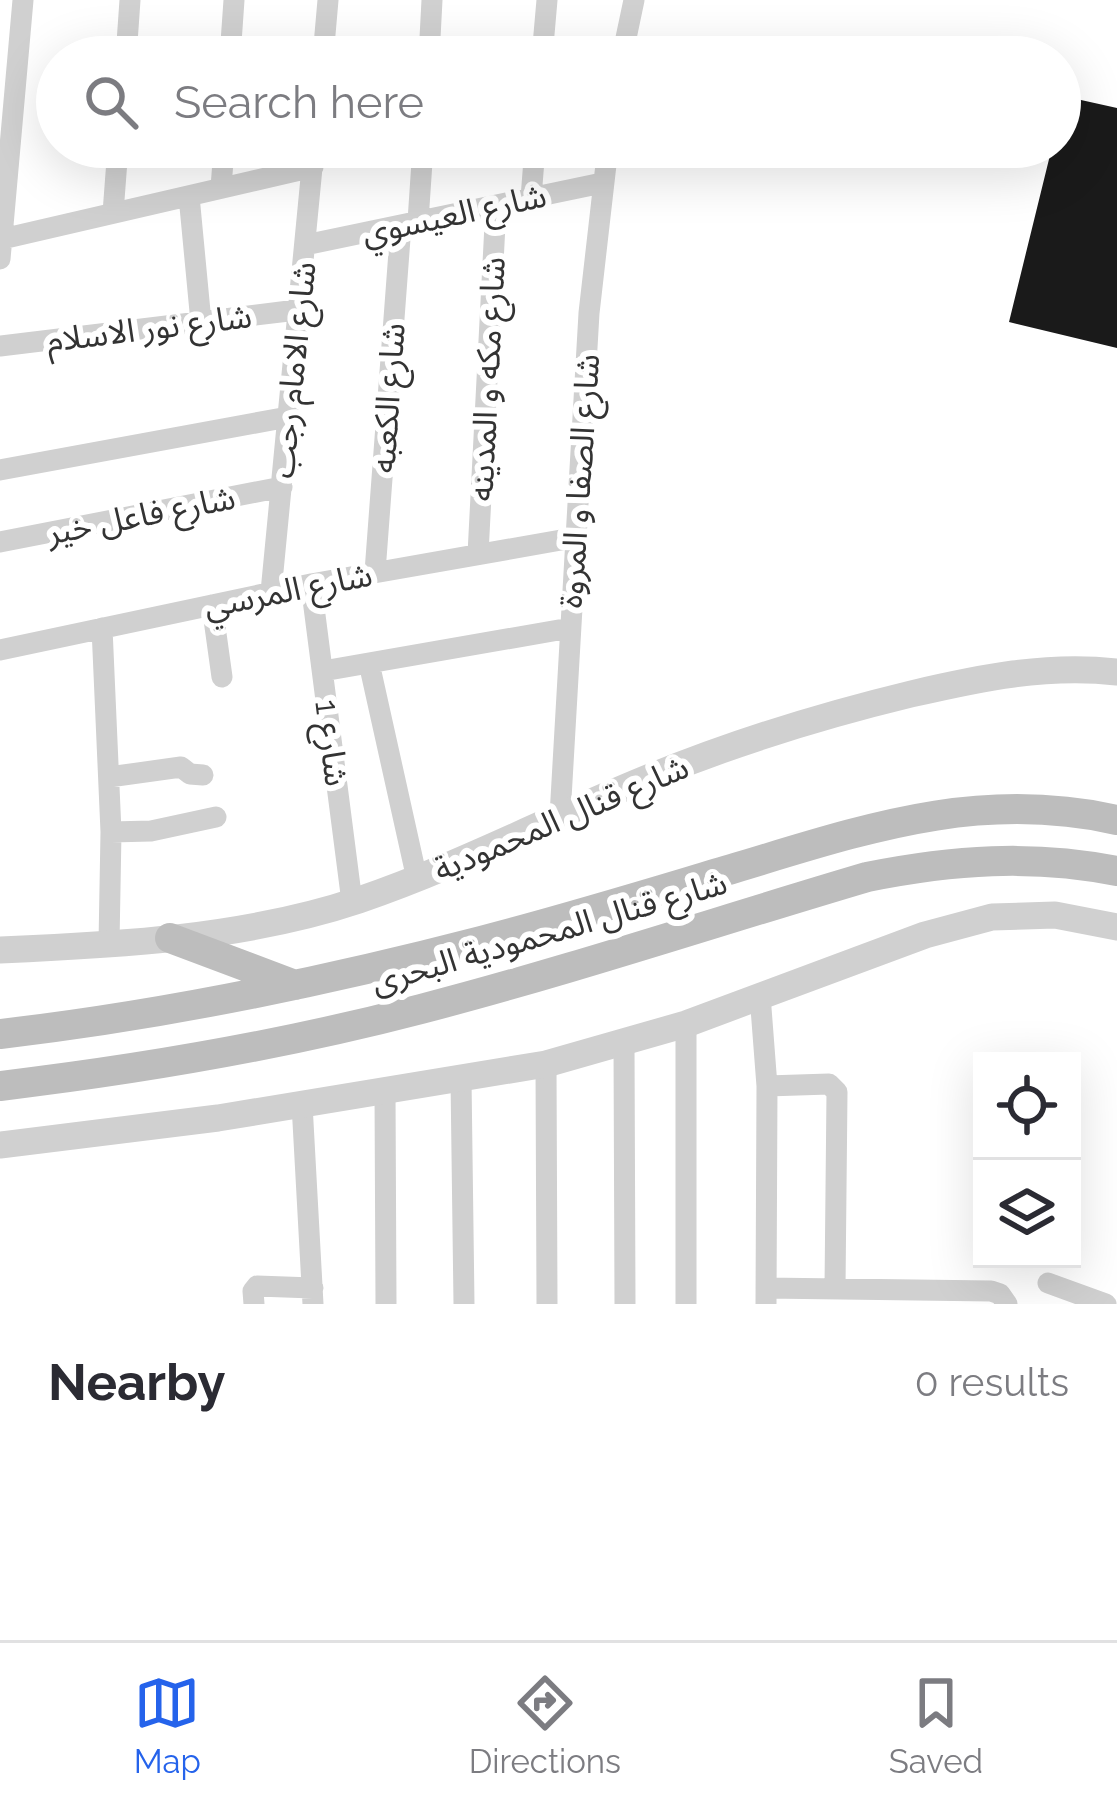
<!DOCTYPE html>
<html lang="en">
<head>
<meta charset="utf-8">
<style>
  :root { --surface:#fff; --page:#f7f7f7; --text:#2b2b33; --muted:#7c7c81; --line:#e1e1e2; --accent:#2563eb }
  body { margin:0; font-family:Raleway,"Noto Sans Arabic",sans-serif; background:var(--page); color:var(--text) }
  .controls { position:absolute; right:36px; bottom:36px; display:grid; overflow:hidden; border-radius:0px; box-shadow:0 12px 48px #0002 }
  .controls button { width:108px; height:108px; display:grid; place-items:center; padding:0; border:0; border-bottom:3px solid var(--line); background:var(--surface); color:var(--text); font:60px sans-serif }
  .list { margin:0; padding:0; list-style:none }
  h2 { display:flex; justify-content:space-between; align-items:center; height:156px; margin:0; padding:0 48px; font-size:51px }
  h2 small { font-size:39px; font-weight:400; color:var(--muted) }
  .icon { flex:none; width:66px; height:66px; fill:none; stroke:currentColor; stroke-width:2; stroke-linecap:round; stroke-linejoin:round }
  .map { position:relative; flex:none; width:1117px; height:1304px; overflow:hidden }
  .search { position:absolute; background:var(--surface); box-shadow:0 12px 48px #0002; left:36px; right:36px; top:36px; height:132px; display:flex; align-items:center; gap:30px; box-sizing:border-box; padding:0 42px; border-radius:66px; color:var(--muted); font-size:45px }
  .sheet { height:336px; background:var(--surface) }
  nav { display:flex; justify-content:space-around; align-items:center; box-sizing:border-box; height:168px; border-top:3px solid var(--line); background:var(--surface); font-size:33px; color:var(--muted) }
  nav a { display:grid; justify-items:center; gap:6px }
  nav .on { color:var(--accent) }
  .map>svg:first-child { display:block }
  .building { fill:#1a1a1a }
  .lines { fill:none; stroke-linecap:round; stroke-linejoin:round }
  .minor { stroke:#d0d0d0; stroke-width:21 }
  .tertiary { stroke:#d0d0d0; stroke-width:27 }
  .secondary { stroke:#bdbdbd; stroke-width:30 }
  .labels { text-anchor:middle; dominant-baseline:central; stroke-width:12; stroke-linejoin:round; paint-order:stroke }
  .street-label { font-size:33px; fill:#333; stroke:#fff }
</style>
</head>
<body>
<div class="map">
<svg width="1117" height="1304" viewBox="0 0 1117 1304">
  <rect width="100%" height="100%" fill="#fff"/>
  <!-- building -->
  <path class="building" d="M1063,96L1117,108V348L1009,322L1052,147H1060Z"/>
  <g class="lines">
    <!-- minor -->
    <path class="minor" d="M126,57L130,0
      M230,57L234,0
      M323,57L328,0
      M429,57L432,0
      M542,57L547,0
      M622,57L634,0
      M221,188L224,147
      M189,196L201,322
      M531,198L535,147
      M113,213L118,147
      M418,221L423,147
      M2,239L313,167
      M305,245L602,183
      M0,259L23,0
      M0,346L297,310
      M0,470L288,417
      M0,542L282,487
      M478,554L496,205
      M375,572L401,225
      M311,584L352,902
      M271,592L314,147
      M212,605L222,677
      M102,628L111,832L109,943
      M0,650L311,584L578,537
      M369,663L417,879
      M323,671L570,628
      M109,777L181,767L190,774L203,775
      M560,816L589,313L608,147
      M111,832L151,831L216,817
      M760,995L767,1086L766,1304
      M624,1044L625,1304
      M546,1064L547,1304
      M461,1079L464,1304
      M767,1086L829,1084L837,1092L835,1288
      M385,1091L386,1304
      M302,1104L313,1304
      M1048,1283L1106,1304
      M766,1288L991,1291L1000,1294L1007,1304
      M254,1304L253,1291L257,1286L313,1288
      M686,1304V1024"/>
    <!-- tertiary -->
    <path class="tertiary" d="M0,950C118,945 246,938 359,900C456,867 548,819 643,780C730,744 820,716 911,694C980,678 1046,664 1117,672
      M0,1145L218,1118L546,1064L686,1024L925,935L992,917L1055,915L1117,927"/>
    <!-- secondary -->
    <path class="secondary" d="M170,938L295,985
      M0,1034C163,1015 323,982 481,941C567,919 651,893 735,868C865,829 979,789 1117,820
      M0,1086C142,1069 283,1045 421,1009C571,970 718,921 867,877C952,860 1032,854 1117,871"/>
  </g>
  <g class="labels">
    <!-- street labels -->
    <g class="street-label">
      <text transform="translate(454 214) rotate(-12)">شارع العيسوي</text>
      <text transform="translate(149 328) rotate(-7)">شارع نور الاسلام</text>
      <text transform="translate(293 370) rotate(-84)">شارع الامام رجب</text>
      <text transform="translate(487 379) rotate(-87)">شارع مكه و المدينه</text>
      <text transform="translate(388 398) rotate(-86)">شارع الكعبه</text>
      <text transform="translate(579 481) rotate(-86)">شارع الصفا و المروة</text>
      <text transform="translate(141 515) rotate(-11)">شارع فاعل خير</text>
      <text transform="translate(288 590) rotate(-11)">شارع المرسي</text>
      <text transform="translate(332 743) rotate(83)">شارع 1</text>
      <text transform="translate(561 818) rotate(-23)">شارع قنال المحمودية</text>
      <text transform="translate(549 932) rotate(-16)">شارع قنال المحمودية البحرى</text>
    </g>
  </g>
</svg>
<div class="controls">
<button><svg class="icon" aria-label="locate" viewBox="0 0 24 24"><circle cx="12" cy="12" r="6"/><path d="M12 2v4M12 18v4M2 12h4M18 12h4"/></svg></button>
<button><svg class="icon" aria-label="layers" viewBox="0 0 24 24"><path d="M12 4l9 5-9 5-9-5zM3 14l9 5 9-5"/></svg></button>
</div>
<div class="search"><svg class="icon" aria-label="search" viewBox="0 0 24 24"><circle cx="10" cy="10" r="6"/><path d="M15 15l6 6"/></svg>Search here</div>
</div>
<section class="sheet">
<h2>Nearby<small>0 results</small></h2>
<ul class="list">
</ul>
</section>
<nav>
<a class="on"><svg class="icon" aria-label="map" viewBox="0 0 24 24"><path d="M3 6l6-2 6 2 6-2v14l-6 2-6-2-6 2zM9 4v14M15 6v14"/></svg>Map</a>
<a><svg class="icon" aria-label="directions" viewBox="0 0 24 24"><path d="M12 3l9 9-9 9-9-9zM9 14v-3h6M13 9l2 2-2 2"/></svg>Directions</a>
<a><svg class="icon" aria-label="saved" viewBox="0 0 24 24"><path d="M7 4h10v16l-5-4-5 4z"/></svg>Saved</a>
</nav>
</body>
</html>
